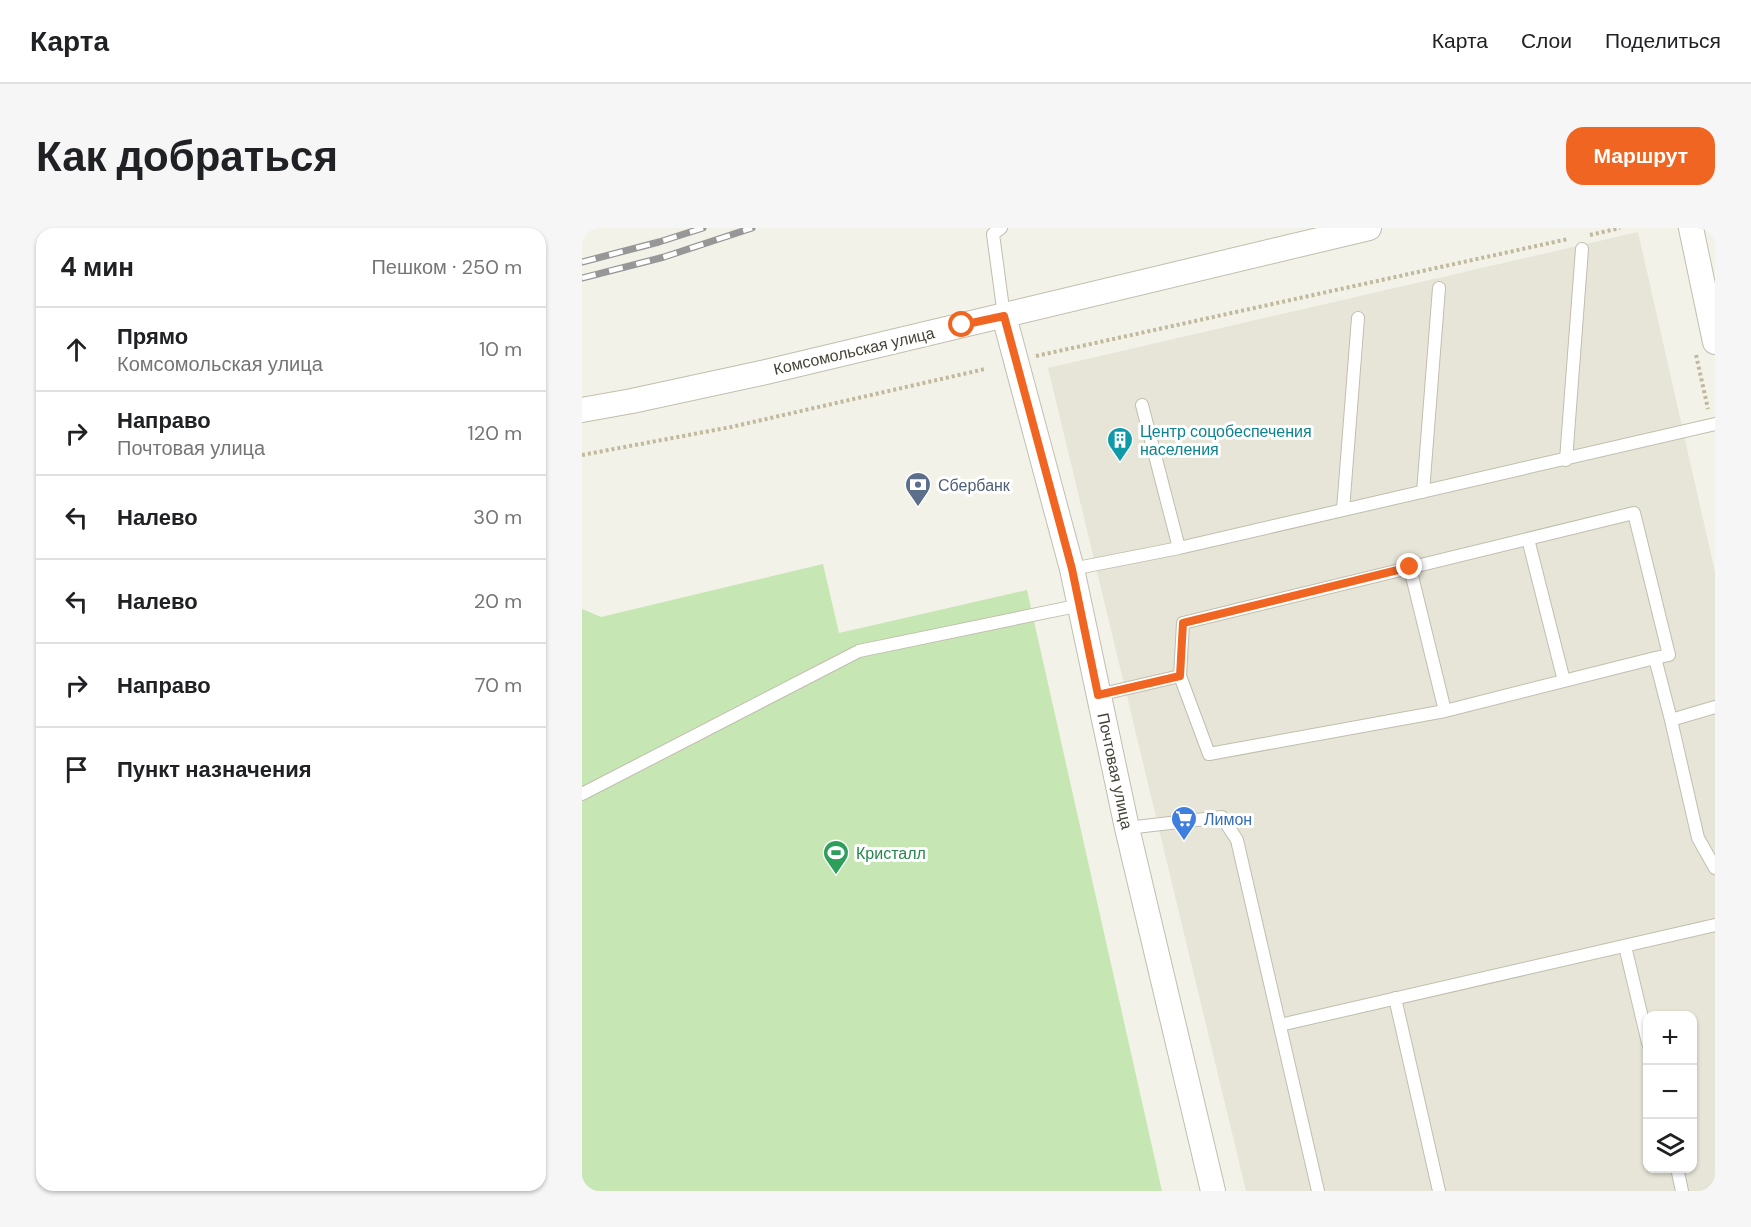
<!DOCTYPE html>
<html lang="ru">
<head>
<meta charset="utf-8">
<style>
  :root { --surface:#fff; --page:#f6f6f6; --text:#202124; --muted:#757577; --line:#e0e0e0; --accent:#f06522 }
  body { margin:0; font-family:"DM Sans",sans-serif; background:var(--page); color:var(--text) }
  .controls { position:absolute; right:18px; bottom:18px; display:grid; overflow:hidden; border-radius:12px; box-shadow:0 2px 4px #0004 }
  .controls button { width:54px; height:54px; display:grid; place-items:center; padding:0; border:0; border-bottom:2px solid var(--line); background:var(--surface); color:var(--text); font:30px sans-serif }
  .stop { position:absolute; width:18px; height:18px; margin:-14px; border:4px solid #f06522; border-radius:50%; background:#fff }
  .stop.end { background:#f06522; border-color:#fff; box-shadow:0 2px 6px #0008 }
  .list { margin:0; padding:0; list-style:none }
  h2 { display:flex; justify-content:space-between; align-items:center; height:78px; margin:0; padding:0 24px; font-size:26px }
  h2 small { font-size:20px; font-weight:400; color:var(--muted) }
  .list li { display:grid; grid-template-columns:39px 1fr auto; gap:18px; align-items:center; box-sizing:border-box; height:84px; padding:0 24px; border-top:2px solid var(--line) }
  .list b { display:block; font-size:22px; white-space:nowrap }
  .list p { margin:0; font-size:20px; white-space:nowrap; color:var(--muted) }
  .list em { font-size:20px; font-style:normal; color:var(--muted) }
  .icon { flex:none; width:33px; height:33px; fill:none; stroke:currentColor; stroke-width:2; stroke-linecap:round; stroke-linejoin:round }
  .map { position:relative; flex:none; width:1133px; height:963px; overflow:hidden; border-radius:18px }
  header { display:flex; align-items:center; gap:36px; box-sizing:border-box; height:84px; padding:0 30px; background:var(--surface); border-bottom:2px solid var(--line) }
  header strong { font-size:28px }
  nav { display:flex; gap:33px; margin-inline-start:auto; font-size:21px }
  .intro { display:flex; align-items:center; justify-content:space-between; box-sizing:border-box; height:144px; padding:0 36px }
  h1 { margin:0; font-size:42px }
  .button { padding:15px 27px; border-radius:18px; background:var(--accent); color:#fff; font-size:21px; font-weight:700 }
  main { display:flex; gap:36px; padding:0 36px }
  aside { flex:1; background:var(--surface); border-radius:18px; box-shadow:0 2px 4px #0004 }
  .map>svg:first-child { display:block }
  .residential { fill:#e7e5d7; fill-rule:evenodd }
  .grass { fill:#c6e6b3 }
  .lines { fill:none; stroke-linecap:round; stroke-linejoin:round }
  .lane-casing { stroke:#c1beae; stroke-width:14 }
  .street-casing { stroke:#c1beae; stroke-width:26 }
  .path { stroke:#c0b99d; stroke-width:4; stroke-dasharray:3 3; stroke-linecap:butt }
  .lane { stroke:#fff; stroke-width:12 }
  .street { stroke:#fff; stroke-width:24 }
  .rail-casing { stroke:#979797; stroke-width:7 }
  .rail { stroke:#fff; stroke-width:4.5; stroke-dasharray:14; stroke-linecap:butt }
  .route { stroke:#f06522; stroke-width:8 }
  .labels { text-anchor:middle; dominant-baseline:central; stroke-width:6; stroke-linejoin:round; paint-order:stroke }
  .street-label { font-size:16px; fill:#464337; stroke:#fff }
  .culture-label { font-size:16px; fill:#0d838f; stroke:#fff; text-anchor:start }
  .service-label { font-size:16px; fill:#4e5e75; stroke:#fff; text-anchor:start }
  .shop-label { font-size:16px; fill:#366cbe; stroke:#fff; text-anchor:start }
  .leisure-label { font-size:16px; fill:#27864d; stroke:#fff; text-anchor:start }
</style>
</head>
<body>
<header>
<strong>Карта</strong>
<nav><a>Карта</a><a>Слои</a><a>Поделиться</a></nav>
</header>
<div class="intro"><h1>Как добраться</h1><a class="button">Маршрут</a></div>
<main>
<aside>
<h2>4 мин<small>Пешком · 250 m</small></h2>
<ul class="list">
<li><svg class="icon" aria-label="ahead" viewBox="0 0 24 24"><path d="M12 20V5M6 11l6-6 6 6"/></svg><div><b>Прямо</b><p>Комсомольская улица</p></div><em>10 m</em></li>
<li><svg class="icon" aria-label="right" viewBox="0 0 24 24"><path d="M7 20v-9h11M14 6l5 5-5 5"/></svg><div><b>Направо</b><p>Почтовая улица</p></div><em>120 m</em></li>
<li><svg class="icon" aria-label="left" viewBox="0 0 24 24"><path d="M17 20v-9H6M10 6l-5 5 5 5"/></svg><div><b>Налево</b></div><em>30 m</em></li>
<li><svg class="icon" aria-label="left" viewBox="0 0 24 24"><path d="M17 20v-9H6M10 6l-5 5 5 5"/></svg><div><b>Налево</b></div><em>20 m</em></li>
<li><svg class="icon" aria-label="right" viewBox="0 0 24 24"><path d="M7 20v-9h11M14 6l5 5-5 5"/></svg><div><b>Направо</b></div><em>70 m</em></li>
<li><svg class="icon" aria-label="arrive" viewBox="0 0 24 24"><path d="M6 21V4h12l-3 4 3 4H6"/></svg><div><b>Пункт назначения</b></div></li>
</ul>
</aside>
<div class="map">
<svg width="1133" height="963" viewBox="0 0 1133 963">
  <rect width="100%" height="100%" fill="#f3f2e8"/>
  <!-- residential -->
  <path class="residential" d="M1056,4L1133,344V963H664L466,140ZM1066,788H1110V940H1066Z"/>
  <!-- grass -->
  <path class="grass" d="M241,336L257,405L445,362L580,963H0V381L19,389Z"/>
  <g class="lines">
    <defs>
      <path id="lane" d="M419,0L411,6L422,88
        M560,177L597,320
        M984,232L1000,21
        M841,264L857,60
        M761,282L776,90
        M946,311L982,453
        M828,340L863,483
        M490,341L597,320L1133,196
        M598,448L627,526L863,483L1073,430
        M516,467L598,448L601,395L1052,285L1087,427L1073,430L1089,492L1133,479
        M1089,492L1116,610L1133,640
        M0,566L277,423L499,377
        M545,600L640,589L655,612L736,963
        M1043,718L1066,815
        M813,770L857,963
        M698,797L1133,697
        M1095,940L1100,963"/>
      <path id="street" d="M1109,0L1133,114
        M422,88L490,341L545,600L631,963
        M0,182L50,173L184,144L787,0"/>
    </defs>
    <!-- lane casing -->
    <use href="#lane" class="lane-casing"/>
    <!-- street casing -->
    <use href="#street" class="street-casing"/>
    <!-- path -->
    <path class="path" d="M1008,7L1038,0
      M1114,127L1126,181
      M454,128L986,11
      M0,227L149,199L403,141"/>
    <!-- lane -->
    <use href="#lane" class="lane"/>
    <!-- street -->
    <use href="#street" class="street"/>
    <defs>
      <path id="rail" d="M0,34L77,14L121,0
        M0,50L82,29L170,0"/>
    </defs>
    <!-- rail casing -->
    <use href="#rail" class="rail-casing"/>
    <!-- rail -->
    <use href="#rail" class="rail"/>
  </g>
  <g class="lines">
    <!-- route -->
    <path class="route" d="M380,97L422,88L490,341L516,467L598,448L601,395L828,339"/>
  </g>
  <!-- icons -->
  <defs>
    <symbol id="building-pin" viewBox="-11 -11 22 30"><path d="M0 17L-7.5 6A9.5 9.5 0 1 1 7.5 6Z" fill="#0f9aa8" stroke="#fff"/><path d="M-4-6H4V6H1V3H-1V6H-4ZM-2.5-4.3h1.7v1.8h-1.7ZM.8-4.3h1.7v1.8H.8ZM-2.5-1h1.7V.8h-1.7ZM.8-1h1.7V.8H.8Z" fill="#fff"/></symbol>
    <symbol id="bank-pin" viewBox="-11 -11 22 30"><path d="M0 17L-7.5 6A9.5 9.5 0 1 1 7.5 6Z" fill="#5c6f8a" stroke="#fff"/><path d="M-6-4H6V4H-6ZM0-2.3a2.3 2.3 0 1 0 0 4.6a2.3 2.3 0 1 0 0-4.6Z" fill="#fff"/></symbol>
    <symbol id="supermarket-pin" viewBox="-11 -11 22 30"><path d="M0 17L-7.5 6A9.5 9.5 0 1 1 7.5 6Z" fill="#3f7fe0" stroke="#fff"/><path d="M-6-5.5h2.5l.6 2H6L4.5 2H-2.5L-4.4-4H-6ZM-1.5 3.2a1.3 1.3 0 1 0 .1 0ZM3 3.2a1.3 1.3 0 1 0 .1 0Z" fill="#fff"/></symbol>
    <symbol id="stadium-pin" viewBox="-11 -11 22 30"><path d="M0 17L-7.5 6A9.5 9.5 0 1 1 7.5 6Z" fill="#2e9e5b" stroke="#fff"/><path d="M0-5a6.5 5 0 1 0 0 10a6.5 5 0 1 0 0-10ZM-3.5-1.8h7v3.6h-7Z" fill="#fff"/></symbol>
  </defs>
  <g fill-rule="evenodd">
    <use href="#building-pin" x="523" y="197" width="30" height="40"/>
    <use href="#bank-pin" x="321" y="242" width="30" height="40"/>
    <use href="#supermarket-pin" x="587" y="576" width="30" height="40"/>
    <use href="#stadium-pin" x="239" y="610" width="30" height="40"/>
  </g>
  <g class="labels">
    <!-- street labels -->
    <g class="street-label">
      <text transform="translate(272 123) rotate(-13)">Комсомольская улица</text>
      <text transform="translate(533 543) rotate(78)">Почтовая улица</text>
    </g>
    <!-- culture labels -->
    <g class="culture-label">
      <text x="558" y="203">Центр соцобеспечения<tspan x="558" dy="18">населения</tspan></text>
    </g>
    <!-- service labels -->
    <g class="service-label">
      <text x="356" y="257">Сбербанк</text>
    </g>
    <!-- shop labels -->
    <g class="shop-label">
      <text x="622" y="591">Лимон</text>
    </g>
    <!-- leisure labels -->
    <g class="leisure-label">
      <text x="274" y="625">Кристалл</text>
    </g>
  </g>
</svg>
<div class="controls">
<button>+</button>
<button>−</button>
<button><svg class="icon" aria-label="layers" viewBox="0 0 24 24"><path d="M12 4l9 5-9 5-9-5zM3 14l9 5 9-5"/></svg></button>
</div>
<div class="stop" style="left:380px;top:97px"></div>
<div class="stop end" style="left:828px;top:339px"></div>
</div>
</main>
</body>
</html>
